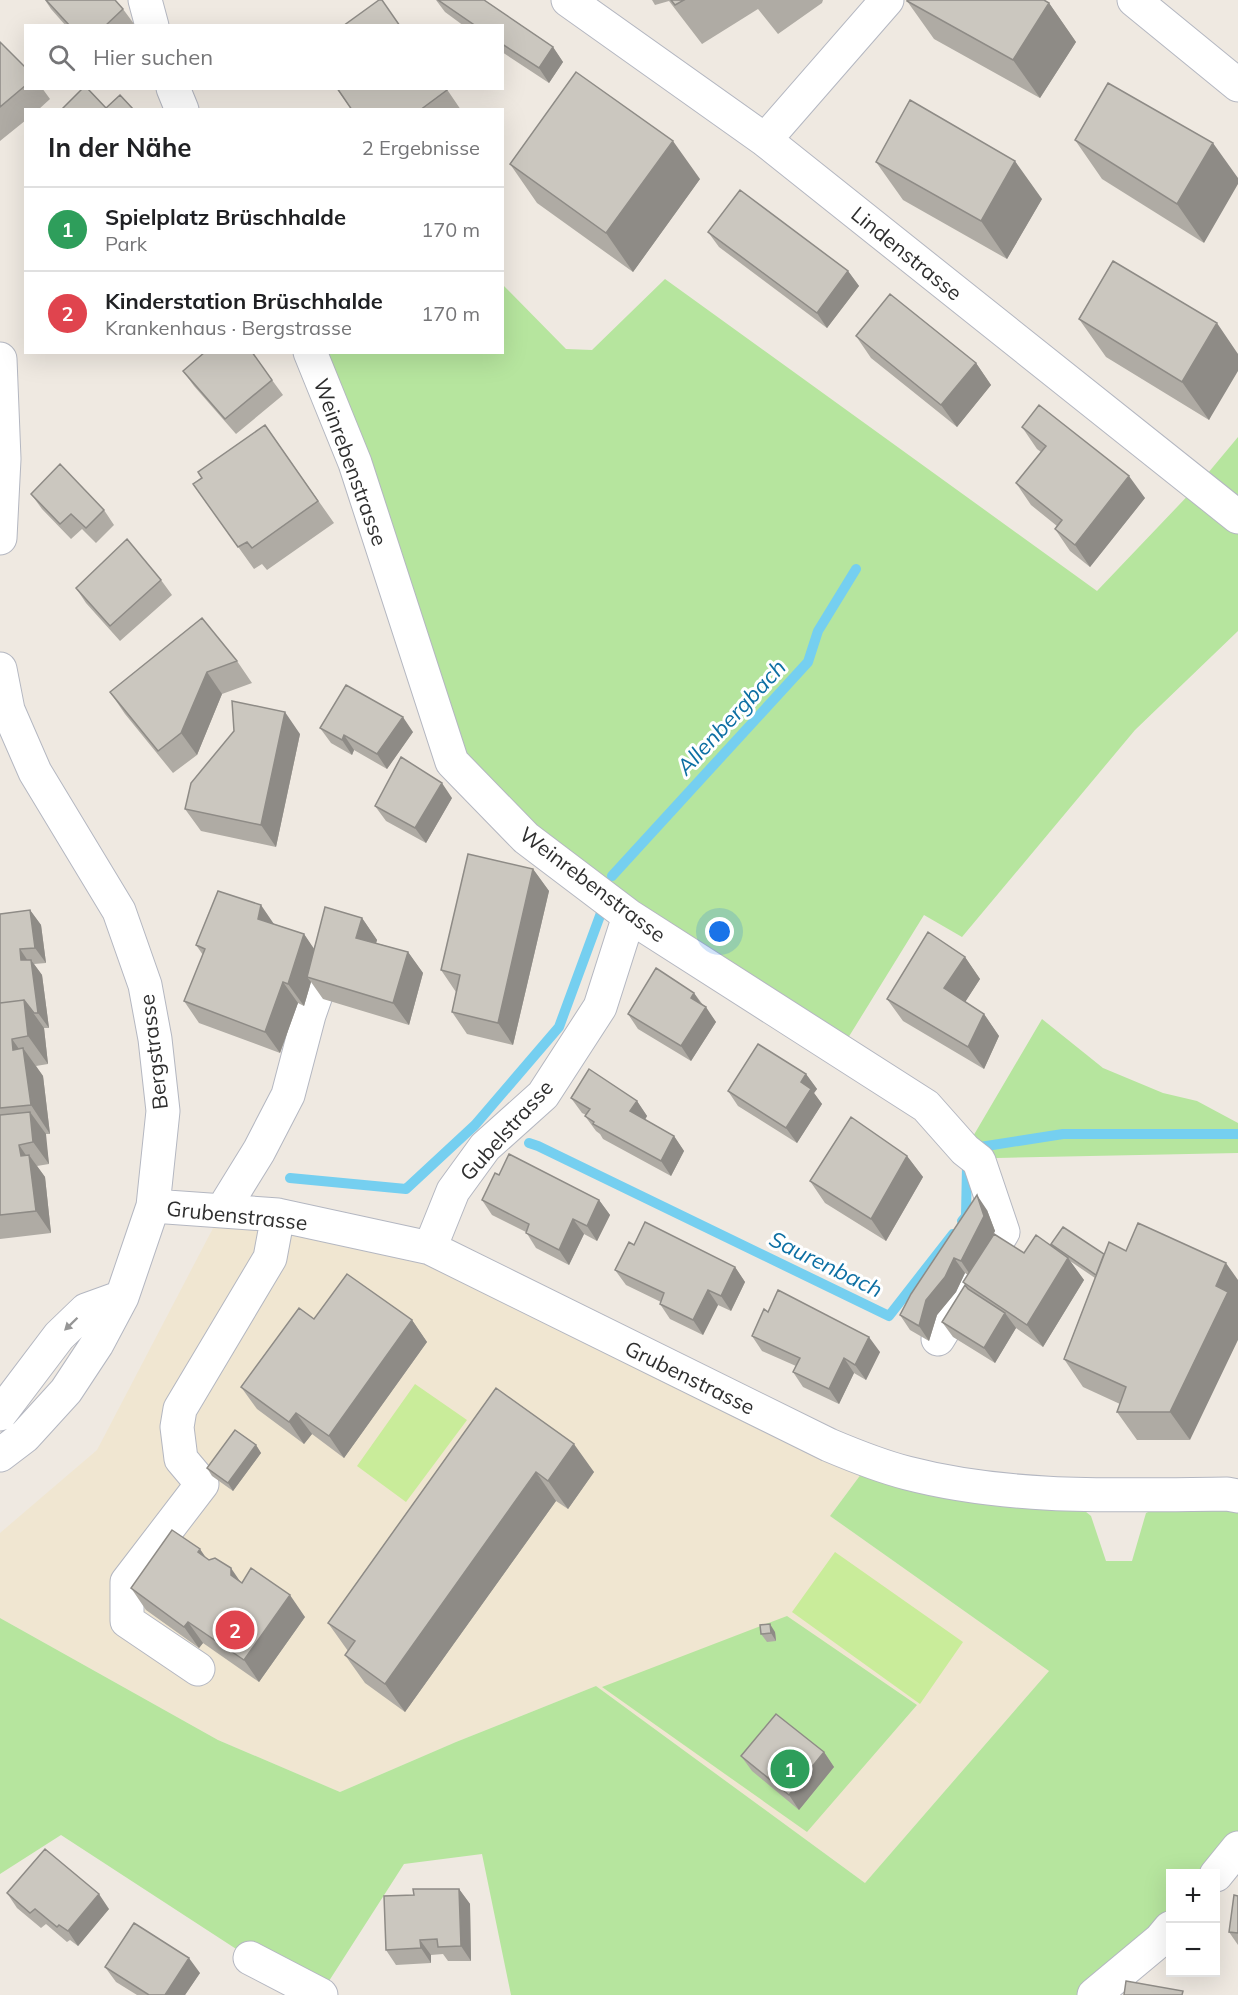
<!DOCTYPE html>
<html lang="de">
<head>
<meta charset="utf-8">
<style>
  :root { --surface:#fff; --page:#f2f2f2; --text:#202124; --muted:#757577; --line:#e0e0e0; --accent:#0f766e }
  body { margin:0; font-family:Mulish,sans-serif; background:var(--page); color:var(--text) }
  .controls { position:absolute; right:18px; bottom:18px; display:grid; overflow:hidden; border-radius:0px; box-shadow:0 6px 24px #0002 }
  .controls button { width:54px; height:54px; display:grid; place-items:center; padding:0; border:0; border-bottom:2px solid var(--line); background:var(--surface); color:var(--text); font:30px sans-serif }
  .you { position:absolute; left:720px; top:932px; width:21px; height:21px; margin:-15px; border:4px solid #fff; border-radius:50%; background:#1a73e8; box-shadow:0 0 0 9px #1a73e833 }
  .badge { display:grid; place-items:center; width:39px; height:39px; border-radius:50%; background:var(--accent); color:#fff; font-size:20px; font-weight:700 }
  .pin { position:absolute; translate:-50% -50%; border:3px solid #fff; box-shadow:0 2px 6px #0006 }
  .list { margin:0; padding:0; list-style:none }
  h2 { display:flex; justify-content:space-between; align-items:center; height:78px; margin:0; padding:0 24px; font-size:26px }
  h2 small { font-size:20px; font-weight:400; color:var(--muted) }
  .list li { display:grid; grid-template-columns:39px 1fr auto; gap:18px; align-items:center; box-sizing:border-box; height:84px; padding:0 24px; border-top:2px solid var(--line) }
  .list b { display:block; font-size:22px; white-space:nowrap }
  .list p { margin:0; font-size:20px; white-space:nowrap; color:var(--muted) }
  .list em { font-size:20px; font-style:normal; color:var(--muted) }
  .icon { flex:none; width:33px; height:33px; fill:none; stroke:currentColor; stroke-width:2; stroke-linecap:round; stroke-linejoin:round }
  .map { position:relative; flex:none; width:1238px; height:1995px; overflow:hidden }
  .search { position:absolute; background:var(--surface); box-shadow:0 6px 24px #0002; left:24px; top:24px; width:480px; height:66px; display:flex; align-items:center; gap:15px; box-sizing:border-box; padding:0 21px; border-radius:0px; color:var(--muted); font-size:22px }
  .panel { position:absolute; background:var(--surface); box-shadow:0 6px 24px #0002; left:24px; top:108px; width:480px; height:246px; border-radius:0px }
  .map>svg:first-child { display:block }
  .education { fill:#f0e6d1 }
  .green { fill:#b6e59e }
  .pitch { fill:#c9ec9a }
  .lines { fill:none; stroke-linecap:round; stroke-linejoin:round }
  .stream { stroke:#75cff0; stroke-width:10 }
  .minor-casing { stroke:#b4b7c1; stroke-width:35 }
  .minor { stroke:#fff; stroke-width:33 }
  .wall { fill:#afaba4 }
  .shaded-wall { fill:#8e8b86 }
  .building { fill:#cbc7bf; stroke:#8e8b86; stroke-width:1.5 }
  .oneway { fill:#969696 }
  .labels { text-anchor:middle; dominant-baseline:central; stroke-width:6; stroke-linejoin:round; paint-order:stroke }
  .street-label { font-size:21px; fill:#2e2e2e; stroke:#fff }
  .water-label { font-size:22px; font-style:italic; fill:#0d6fa3; stroke:#fff }
</style>
</head>
<body>
<div class="map">
<svg width="1238" height="1995" viewBox="0 0 1238 1995">
  <rect width="100%" height="100%" fill="#efe9e1"/>
  <!-- education -->
  <path class="education" d="M222,1211L430,1248L870,1462L830,1516L1049,1671L865,1883L596,1686L456,1742L340,1792L218,1740L0,1618V1533L97,1450Z"/>
  <!-- green -->
  <path class="green" d="M665,279L1097,591L1198,485L1238,437V631L1135,730L962,937L924,915L840,1051L629,916L452,762L309,353L502,352L503,285L566,349L592,350Z
    M1042,1019L1103,1068L1163,1093L1197,1101L1238,1123V1153L997,1158L979,1161L965,1150Z
    M870,1462L1063,1493L1091,1516L1106,1561H1132L1146,1513L1186,1494L1238,1496V1848L1216,1874H1170V1928L1094,1995H511L482,1854L404,1864L320,1995L250,1958L61,1835L0,1874V1618L218,1740L340,1792L456,1742L596,1686L865,1883L1049,1671L830,1516Z
    M787,1616L917,1705L807,1832L602,1687Z"/>
  <!-- pitch -->
  <path class="pitch" d="M415,1384L467,1420L406,1502L357,1466Z
    M835,1552L963,1642L920,1704L792,1612Z"/>
  <g class="lines">
    <!-- stream -->
    <path class="stream" d="M612,876L808,662L818,631L856,569
      M529,1143L538,1146L889,1316L953,1234
      M290,1178L406,1189L475,1125L559,1027L601,913
      M962,1221L966,1216L967,1166L980,1147L1063,1134H1238"/>
    <defs>
      <path id="minor" d="M145,0L152,26
        M568,0L765,140L1238,517
        M1134,0L1238,85
        M173,88L182,110
        M765,140L887,0
        M310,352L355,463L452,762L526,838L629,916L926,1106L965,1150L979,1161L1003,1232L938,1339
        M0,359L4,459L0,538
        M0,669L8,710L35,772L119,911L145,985L155,1039L163,1111L153,1206L122,1297L97,1344L66,1391L25,1436L0,1455
        M153,1206L278,1215L430,1248L829,1445C855,1456 880,1466 907,1473C1011,1500 1121,1495 1227,1494L1238,1496
        M222,1211L259,1151L288,1095L309,1015L332,949
        M430,1248L453,1191L485,1147L543,1095L600,1007L629,916
        M0,1414L59,1336L86,1310L122,1297
        M198,1669L127,1621V1582L202,1484L181,1459L177,1427L180,1409L270,1258L278,1215
        M1216,1875L1238,1848
        M250,1958L321,1995
        M1094,1995L1160,1940L1170,1928"/>
    </defs>
    <!-- minor casing -->
    <use href="#minor" class="minor-casing"/>
    <!-- minor -->
    <use href="#minor" class="minor"/>
  </g>
  <!-- wall -->
  <path class="wall" d="M45,0H115L123,9L134,24L132,26H66L51,9Z
    M436,0H484L553,47L563,62L549,83L502,52V26H464L445,12Z
    M652,0H823L822,3L778,34L758,9L702,44L669,1L655,5Z
    M907,1L1049,3L1076,42L1040,98L934,39Z
    M0,42L26,68V88H42L50,99L38,110H26V120L0,141Z
    M1108,83L1204,243L1102,179L1075,140Z
    M336,88H446L461,110H352Z
    M876,162L1042,199L1007,259L903,200Z
    M510,164L700,179L633,272L537,203Z
    M708,232L848,271L859,286L827,328L719,247Z
    M1079,319L1238,354L1209,420L1106,357Z
    M856,336L976,363L991,385L957,427L871,358Z
    M183,371L272,380L283,395L236,434L194,386Z
    M265,425L334,523L267,570L262,564L254,569L193,484Z
    M1022,427L1145,498L1090,567L1070,551L1055,529L1057,526L1031,505L1016,483L1041,452L1037,449Z
    M31,494L104,510L114,525L96,543L82,529L71,539L42,509Z
    M161,580L172,595L120,641L86,603L76,588Z
    M237,661L252,683L222,694L197,755L173,773L125,714L110,692Z
    M320,728L413,732L387,769L354,750L352,755L331,743Z
    M234,731L300,734L276,847L201,831L185,809Z
    M452,798L426,843L386,821L375,806Z
    M533,869L549,891L513,1045L467,1034L452,1012L456,992L441,970Z
    M30,910L41,925L46,963L34,964L42,975L49,1028H44L48,1064L36,1066L43,1076L50,1134H45L49,1164L37,1166L45,1177L51,1233L0,1239V914Z
    M362,918L377,940L376,943L408,952L423,973L409,1025L323,999L311,982L304,1006L298,1003L280,1053L199,1023L184,1001L203,955L196,945L274,924L304,934L314,950Z
    M965,957L980,979L965,1002L984,1014L999,1036L984,1069L903,1021L887,999Z
    M694,993L716,1022L691,1061L638,1029L628,1014Z
    M806,1074L817,1089L814,1093L822,1104L797,1143L738,1106L728,1091Z
    M571,1098L637,1101L647,1116L645,1120L674,1136L684,1151L671,1176L603,1139L600,1134L596,1131L585,1116L586,1115L582,1113Z
    M907,1156L923,1177L886,1241L825,1203L810,1181Z
    M499,1175L599,1200L610,1215L597,1241L584,1234L569,1265L536,1248L526,1232L492,1215L482,1200Z
    M987,1210L995,1231L989,1243L1024,1253L1053,1248L1051,1244L1104,1254L1190,1440H1137L1117,1412L1120,1404L1083,1387L1064,1359L1095,1278L1070,1261L1084,1280L1043,1347L1016,1328L995,1363L953,1337L942,1322L965,1285L963,1282L968,1275L965,1273L956,1292L937,1315L929,1341L910,1330L900,1315Z
    M634,1245L735,1267L745,1282L731,1311L718,1305L703,1335L670,1319L660,1304L661,1302L626,1285L615,1270Z
    M768,1312L880,1352L866,1380L854,1373L839,1404L803,1387L793,1372L796,1366L762,1351L752,1336Z
    M314,1319L412,1320L427,1342L344,1458L312,1434L304,1444L257,1409L241,1387Z
    M496,1388L594,1472L568,1509L556,1501L405,1712L365,1683L345,1655L348,1651L328,1623Z
    M256,1445L261,1453L233,1491L212,1476L207,1468Z
    M206,1558L241,1583L305,1617L259,1682L203,1643L199,1648L146,1610L131,1588Z
    M775,1632L776,1641L767,1642L761,1634Z
    M824,1752L834,1767L799,1810L752,1771L741,1756Z
    M459,1889L470,1904L471,1961H448L443,1954L431,1955V1963L396,1965L386,1950L414,1895Z
    M7,1893L109,1909L78,1946L70,1940L67,1942L46,1924L41,1928L17,1908Z
    M1238,1896V1945L1229,1932Z
    M105,1967L200,1973L185,1995H137L116,1982Z"/>
  <!-- shaded-wall -->
  <path class="shaded-wall" d="M1049,3L1076,42L1040,98L1013,60Z
    M553,47L563,62L549,83L539,68Z
    M673,141L700,179L633,272L606,233Z
    M1213,143L1238,178V184L1204,243L1177,204Z
    M1015,161L1042,199L1007,259L981,221Z
    M848,271L859,286L827,328L817,313Z
    M1217,323L1238,354V371L1209,420L1182,382Z
    M976,363L991,385L957,427L941,405Z
    M1129,476L1145,498L1090,567L1075,545Z
    M207,672L222,694L197,755L181,733Z
    M285,712L300,734L276,847L261,825Z
    M403,717L413,732L387,769L377,754Z
    M344,735L354,750L352,755L342,740Z
    M442,783L452,798L426,843L415,828Z
    M533,869L549,891L513,1045L498,1023Z
    M261,905L276,927L258,919Z
    M30,910L41,925L46,963L35,948Z
    M362,918L377,940L371,960L356,938Z
    M304,934L319,956L307,977L311,982L304,1006L288,984Z
    M20,949L30,964L21,960Z
    M408,952L423,973L409,1025L393,1003Z
    M965,957L980,979L960,1010L944,988Z
    M31,960L42,975L49,1028L38,1013Z
    M283,982L298,1003L280,1053L265,1032Z
    M694,993L704,1008L706,1007L716,1022L691,1061L681,1046L691,998Z
    M24,1000L44,1028L48,1064L28,1036Z
    M984,1014L999,1036L984,1069L968,1047Z
    M12,1039L24,1056L23,1048L43,1076L50,1134L31,1105L13,1050Z
    M806,1074L817,1089L814,1093L822,1104L797,1143L786,1128L801,1082Z
    M637,1101L647,1116L641,1126L630,1111Z
    M30,1112L46,1134L49,1164L33,1142Z
    M674,1136L684,1151L671,1176L661,1161Z
    M19,1145L30,1161L29,1155L45,1177L51,1233L36,1211L21,1156Z
    M907,1156L923,1177L886,1241L871,1219Z
    M977,1195L987,1210L995,1231L971,1276L961,1261Z
    M599,1200L610,1215L597,1241L587,1226Z
    M573,1219L584,1234L569,1265L559,1250Z
    M954,1258L965,1273L956,1292L937,1315L929,1341L919,1326L926,1300Z
    M1068,1258L1084,1280L1043,1347L1027,1325Z
    M1226,1263L1238,1280V1340L1190,1440L1170,1412L1216,1286Z
    M735,1267L745,1282L731,1311L721,1296Z
    M708,1290L718,1305L703,1335L693,1320Z
    M1005,1313L1016,1328L995,1363L984,1348Z
    M412,1320L427,1342L344,1458L329,1436Z
    M869,1337L880,1352L866,1380L855,1365Z
    M844,1358L854,1373L839,1404L829,1389Z
    M296,1413L312,1434L304,1444L289,1422Z
    M574,1444L594,1472L568,1509L548,1481Z
    M256,1445L261,1453L233,1491L228,1483Z
    M536,1472L556,1501L405,1712L385,1684Z
    M200,1549L215,1571L198,1552Z
    M231,1568L246,1590L231,1575Z
    M290,1595L305,1617L259,1682L244,1660Z
    M188,1622L203,1643L199,1648L184,1627Z
    M770,1624L775,1632L776,1641L771,1633Z
    M824,1752L834,1767L799,1810L789,1795Z
    M459,1889L470,1904L471,1961L461,1946Z
    M99,1894L109,1909L78,1946L68,1931Z
    M420,1940L431,1955V1963L421,1948Z
    M189,1958L200,1973L185,1995H165Z"/>
  <!-- building -->
  <path class="building" d="M46,0H115L123,9L105,26H70Z
    M379,0H382L400,26H343Z
    M438,0H484L553,47L539,68L502,44V26H476Z
    M671,0H684L675,5Z
    M907,0H1044L1049,3L1013,60L907,1Z
    M0,42L26,68V85L0,107Z
    M576,72L673,141L606,233L510,164Z
    M1108,83L1213,143L1177,204L1075,140Z
    M83,88H87L106,108L120,95L134,110H61Z
    M337,88H446L447,90L420,110H352Z
    M910,100L1015,161L981,221L876,162Z
    M740,190L848,271L817,313L708,232Z
    M1113,261L1217,323L1182,382L1079,319Z
    M890,294L976,363L941,405L856,336Z
    M205,352H252L272,380L225,419L183,371Z
    M1039,405L1129,476L1075,545L1055,529L1062,520L1016,483L1046,446L1022,427Z
    M265,425L318,501L252,548L247,542L238,547L193,484L202,478L198,472Z
    M60,464L104,510L86,528L71,514L60,524L31,494Z
    M127,539L161,580L110,626L76,588Z
    M202,618L237,661L207,672L181,733L158,751L110,692Z
    M346,685L403,717L377,754L344,735L342,740L320,728Z
    M232,701L285,712L261,825L185,809L191,783L234,731Z
    M401,757L442,783L415,828L375,806Z
    M468,854L533,869L498,1023L452,1012L460,975L441,970Z
    M218,891L261,905L258,919L304,934L288,984L283,982L265,1032L184,1001L205,949L196,945Z
    M325,907L362,918L356,938L408,952L393,1003L307,977Z
    M30,910L35,948L20,949L21,960H31L38,1013H34L24,1000L0,1003V914Z
    M928,932L965,957L944,988L984,1014L968,1047L887,999Z
    M656,968L694,993L691,998L706,1007L681,1046L628,1014Z
    M24,1000L28,1036L12,1039L13,1050L23,1048L31,1105L0,1108V1003Z
    M758,1044L806,1074L801,1082L811,1089L786,1128L728,1091Z
    M589,1069L637,1101L630,1111L674,1136L661,1161L593,1124L594,1122L585,1116L590,1109L571,1098Z
    M30,1112L33,1142L19,1145L21,1156L29,1155L36,1211L0,1215V1115Z
    M851,1117L907,1156L871,1219L810,1181Z
    M509,1154L599,1200L587,1226L573,1219L559,1250L526,1233L529,1224L482,1200L495,1173L499,1175Z
    M977,1195L984,1216L961,1261L954,1258L945,1277L926,1300L919,1326L900,1315L911,1294Z
    M645,1222L735,1267L721,1296L708,1290L693,1320L660,1304L664,1293L615,1270L629,1242L634,1245Z
    M1138,1223L1226,1263L1216,1286L1228,1292L1170,1412H1117L1126,1387L1064,1359L1109,1242L1126,1251Z
    M1063,1227L1104,1254L1096,1275L1051,1244Z
    M994,1234L1024,1253L1036,1235L1068,1258L1027,1325L963,1282Z
    M347,1274L412,1320L329,1436L296,1413L289,1422L241,1387L299,1308L314,1319Z
    M965,1285L968,1289L1005,1313L984,1348L942,1322Z
    M778,1290L869,1337L855,1365L844,1358L829,1389L793,1372L800,1358L752,1336L764,1309L768,1312Z
    M496,1388L574,1444L548,1481L536,1472L385,1684L345,1655L355,1641L328,1623Z
    M235,1430L256,1445L228,1483L207,1468Z
    M172,1530L200,1549L198,1552L209,1560L215,1558L231,1568V1575L242,1583L251,1568L290,1595L244,1660L188,1622L184,1627L131,1588Z
    M770,1624L771,1633L761,1634L760,1625Z
    M776,1714L824,1752L789,1795L741,1756Z
    M45,1849L99,1894L68,1931L59,1925L57,1927L35,1909L30,1913L7,1893Z
    M413,1889H459L461,1946L438,1947L437,1939L420,1940L421,1948L386,1950L384,1896L414,1895Z
    M1234,1895L1238,1896V1933L1229,1932Z
    M134,1923L189,1958L165,1995H149L105,1967Z
    M1126,1981L1183,1991L1182,1995H1124Z"/>
  <!-- one-way arrows -->
  <defs><path id="oneway-solid" d="M-6-.8H1V-3.2L6.5 0L1 3.2V.8H-6Z" transform="scale(1.5)"/></defs>
  <use class="oneway" href="#oneway-solid" transform="translate(71 1324) rotate(136)"/>
  <g class="labels">
    <!-- street labels -->
    <g class="street-label">
      <text transform="translate(907 253) rotate(39)">Lindenstrasse</text>
      <text transform="translate(351 462) rotate(70)">Weinrebenstrasse</text>
      <text transform="translate(593 884) rotate(37)">Weinrebenstrasse</text>
      <text transform="translate(153 1052) rotate(-97)">Bergstrasse</text>
      <text transform="translate(506 1130) rotate(-48)">Gubelstrasse</text>
      <text transform="translate(237 1215) rotate(6)">Grubenstrasse</text>
      <text transform="translate(690 1377) rotate(26)">Grubenstrasse</text>
    </g>
    <!-- water labels -->
    <g class="water-label">
      <text transform="translate(731 717) rotate(-47)">Allenbergbach</text>
      <text transform="translate(826 1264) rotate(26)">Saurenbach</text>
    </g>
  </g>
</svg>
<div class="controls">
<button>+</button>
<button>−</button>
</div>
<div class="you"></div>
<div class="pin badge" style="left:790px;top:1769px;background:#2e9e5b">1</div>
<div class="pin badge" style="left:235px;top:1630px;background:#e0444e">2</div>
<div class="search"><svg class="icon" aria-label="search" viewBox="0 0 24 24"><circle cx="10" cy="10" r="6"/><path d="M15 15l6 6"/></svg>Hier suchen</div>
<section class="panel">
<h2>In der Nähe<small>2 Ergebnisse</small></h2>
<ul class="list">
<li><span class="badge" style="background:#2e9e5b">1</span><div><b>Spielplatz Brüschhalde</b><p>Park</p></div><em>170 m</em></li>
<li><span class="badge" style="background:#e0444e">2</span><div><b>Kinderstation Brüschhalde</b><p>Krankenhaus · Bergstrasse</p></div><em>170 m</em></li>
</ul>
</section>
</div>
</body>
</html>
